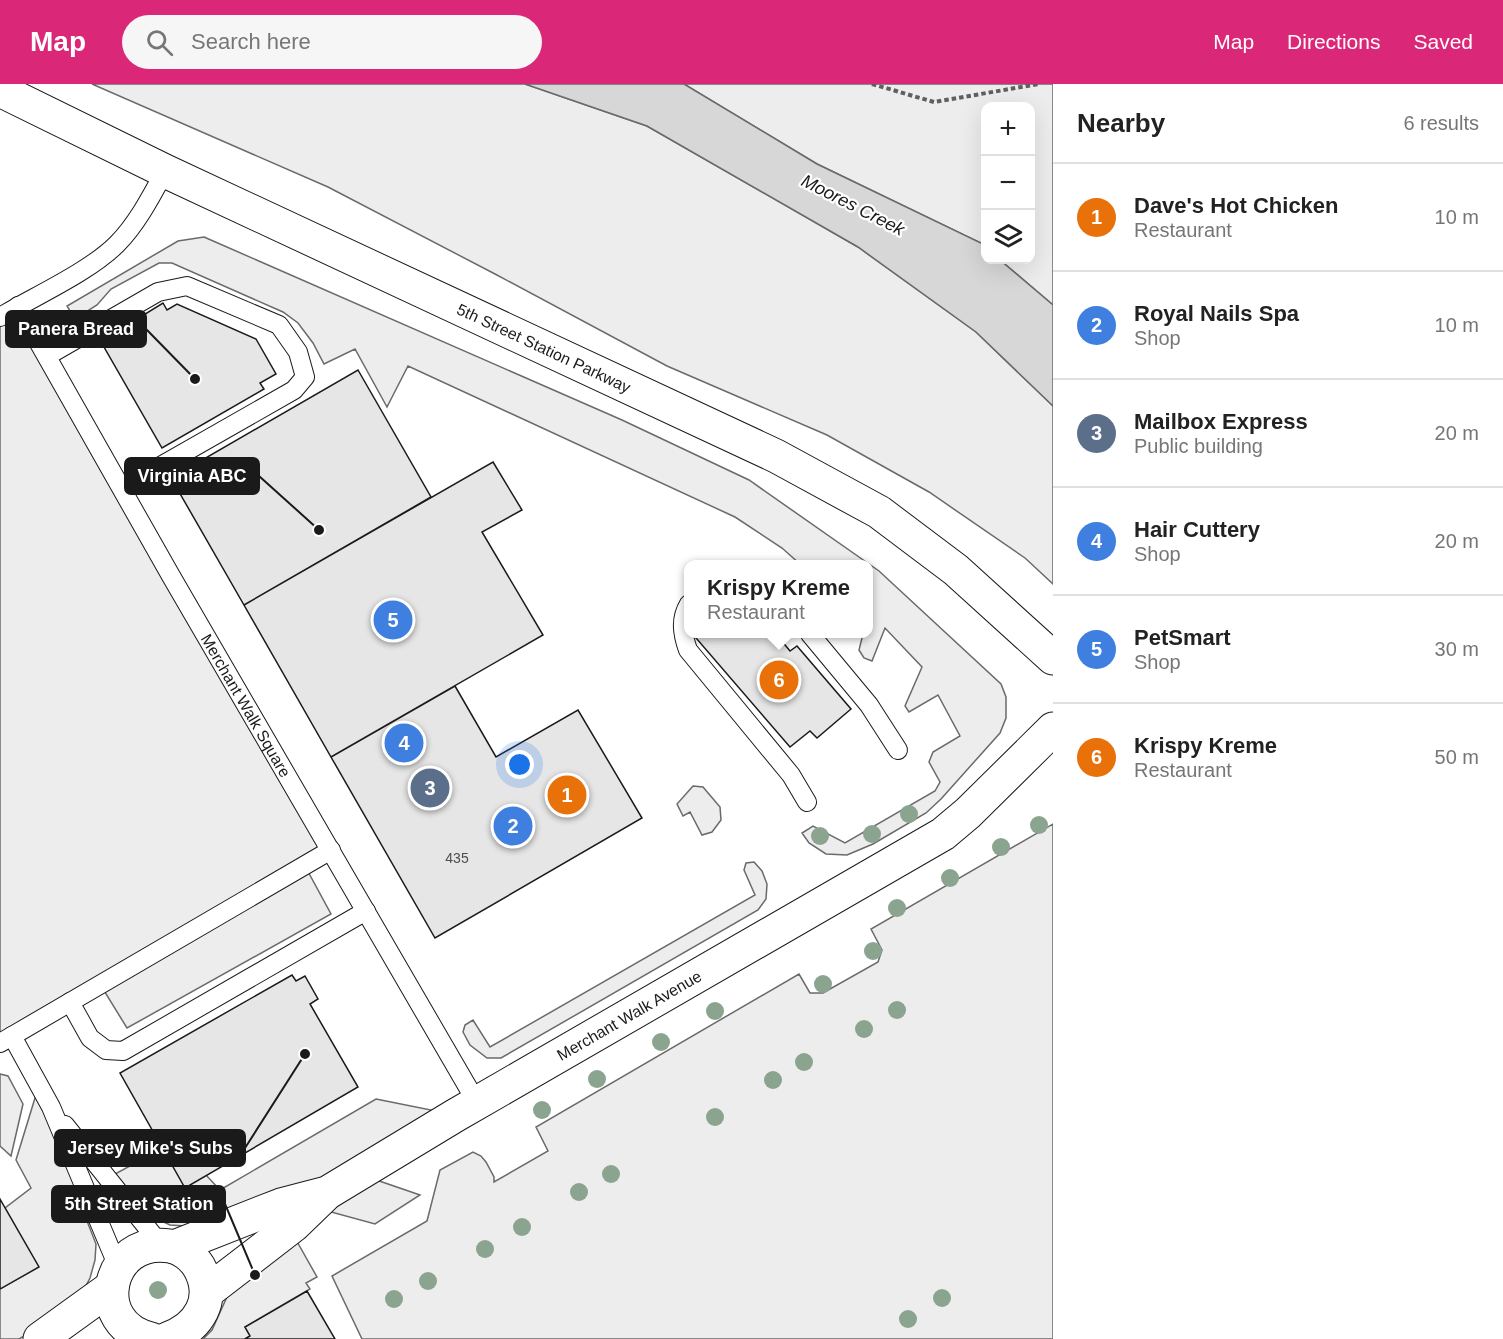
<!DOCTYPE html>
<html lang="en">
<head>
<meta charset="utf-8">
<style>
  :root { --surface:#fff; --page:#f6f6f6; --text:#222; --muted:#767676; --line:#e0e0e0; --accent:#db2777 }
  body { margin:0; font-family:Arial,sans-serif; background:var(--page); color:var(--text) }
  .controls { position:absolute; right:18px; top:18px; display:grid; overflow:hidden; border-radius:12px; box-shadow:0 6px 24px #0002 }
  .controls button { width:54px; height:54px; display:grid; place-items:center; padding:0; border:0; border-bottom:2px solid var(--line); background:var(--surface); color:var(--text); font:30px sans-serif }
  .you { position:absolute; left:520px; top:681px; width:21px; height:21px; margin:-15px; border:4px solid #fff; border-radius:50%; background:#1a73e8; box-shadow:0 0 0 9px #1a73e833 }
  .badge { display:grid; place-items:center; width:39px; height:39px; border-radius:50%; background:var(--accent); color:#fff; font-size:20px; font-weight:700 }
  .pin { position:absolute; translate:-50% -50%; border:3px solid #fff; box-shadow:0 2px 6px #0006 }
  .popup { position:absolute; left:684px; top:476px; width:189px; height:78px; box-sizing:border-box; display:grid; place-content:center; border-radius:12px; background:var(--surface); filter:drop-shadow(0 2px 4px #0005); font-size:20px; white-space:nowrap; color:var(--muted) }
  .popup b { font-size:22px; color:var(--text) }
  .popup::after { content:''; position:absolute; left:50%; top:100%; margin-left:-12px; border:12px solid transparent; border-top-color:var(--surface) }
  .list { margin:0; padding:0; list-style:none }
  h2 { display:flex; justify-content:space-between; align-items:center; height:78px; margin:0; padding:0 24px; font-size:26px }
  h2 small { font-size:20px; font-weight:400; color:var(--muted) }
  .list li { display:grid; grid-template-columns:39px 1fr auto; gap:18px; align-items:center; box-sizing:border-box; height:108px; padding:0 24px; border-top:2px solid var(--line) }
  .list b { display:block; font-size:22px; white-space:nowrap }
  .list p { margin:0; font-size:20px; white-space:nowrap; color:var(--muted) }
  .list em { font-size:20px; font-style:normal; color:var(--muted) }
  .icon { flex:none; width:33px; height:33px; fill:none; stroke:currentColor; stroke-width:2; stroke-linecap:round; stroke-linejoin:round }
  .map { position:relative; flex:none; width:1053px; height:1255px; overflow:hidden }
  header { display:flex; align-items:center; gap:36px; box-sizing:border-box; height:84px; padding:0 30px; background:var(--accent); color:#fff }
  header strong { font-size:28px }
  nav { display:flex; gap:33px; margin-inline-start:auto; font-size:21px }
  .search { width:420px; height:54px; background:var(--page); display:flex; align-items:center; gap:15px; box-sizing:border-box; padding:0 21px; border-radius:33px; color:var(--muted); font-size:22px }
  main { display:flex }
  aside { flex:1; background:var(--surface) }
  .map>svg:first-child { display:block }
  .built { fill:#ededed; stroke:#6a6a6a; stroke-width:1.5 }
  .water { fill:#d7d7d7; stroke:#6a6a6a; stroke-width:1.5 }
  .building { fill:#e6e6e6; stroke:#1a1a1a; stroke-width:1.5 }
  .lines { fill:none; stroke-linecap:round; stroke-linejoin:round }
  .service-casing { stroke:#1a1a1a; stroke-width:20 }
  .minor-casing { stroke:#1a1a1a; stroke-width:35 }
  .tertiary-casing { stroke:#1a1a1a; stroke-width:35 }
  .path { stroke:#5f5f5f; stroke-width:4; stroke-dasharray:4.5 3; stroke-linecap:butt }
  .service { stroke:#fff; stroke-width:18 }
  .minor { stroke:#fff; stroke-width:33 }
  .tertiary { stroke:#fff; stroke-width:33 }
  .tree { fill:#8aa48f }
  .labels { text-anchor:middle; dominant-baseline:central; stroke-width:4.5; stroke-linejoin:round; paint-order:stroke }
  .number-label { font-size:14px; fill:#4d4d4d }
  .street-label { font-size:16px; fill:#1a1a1a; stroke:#fff }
  .water-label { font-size:18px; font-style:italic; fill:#1a1a1a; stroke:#fff }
  .leader { fill:none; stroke:#1a1a1a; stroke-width:2 }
  .callout-dot { fill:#1a1a1a; stroke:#fff; stroke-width:2 }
  .callout { fill:#1a1a1a; stroke:#1a1a1a; stroke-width:2 }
  .callout-label { font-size:18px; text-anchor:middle; font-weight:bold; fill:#fff }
</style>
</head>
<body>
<header>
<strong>Map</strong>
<div class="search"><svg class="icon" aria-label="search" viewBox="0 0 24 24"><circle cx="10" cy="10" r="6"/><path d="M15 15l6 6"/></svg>Search here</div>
<nav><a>Map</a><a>Directions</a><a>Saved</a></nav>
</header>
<main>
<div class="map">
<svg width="1053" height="1255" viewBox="0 0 1053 1255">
  <rect width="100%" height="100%" fill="#fff"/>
  <!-- built -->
  <path class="built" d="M92,0H525L647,42L858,163L976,248L1053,322V500L1025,474L929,408L827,351L667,282L495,190L328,103Z
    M684,0H1053V221L1000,176H1030V22H986L985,163L981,159L817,80Z
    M204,153L622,336L749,396L879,487L1001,600L1006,613V634L1000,649L941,715L926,729L873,760L847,771L826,770L809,759L802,749L813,742L845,759L935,707L940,698L929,678L933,668L960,652L938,611L909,628L905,622L922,583L885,544L872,577L864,574L859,566L862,554L860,550H869V480H800L782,464L735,433L408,282L387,323L355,265L324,280L313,259L298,239L283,228L172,179H159L111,205L97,221L75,235L67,222L178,157Z
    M18,222L331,766L305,782L331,830L127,944L100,900L0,959V233Z
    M693,702L703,703L720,723L721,736L712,748L702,751L690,728L683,732L677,720Z
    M1053,740V1255H362L332,1192L427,1137L440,1086L473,1068L481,1072L486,1078L494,1093V1098L548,1067L536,1043L799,890L810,909H823L878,878L882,866L871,845Z
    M754,778L762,787L767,800L766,815L758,826L501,974H487L470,961L463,948L465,941L473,936L490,963L755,811L744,786L746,779Z
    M0,990L8,992L23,1020L11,1072L0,1062Z
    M39,1001L84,1102L74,1130L78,1128L83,1129L87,1137L96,1160L95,1176L90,1194L81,1211L40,1243L19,1255H0V1205L38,1183L5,1124L31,1104L16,1076Z
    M376,1015L456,1031L359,1090L420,1111L375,1140L313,1123L200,1143L170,1141L149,1131L133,1117L115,1090L163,1064L206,1091L220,1106Z
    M295,1154L317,1193L306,1199L310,1205L245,1243L250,1252L245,1255H203L212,1246L231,1204Z"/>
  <!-- water -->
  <path class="water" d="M525,0H684L817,80L981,159L985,163L986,176H1000L1053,221V322L976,248L858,163L647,42Z"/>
  <!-- building -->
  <path class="building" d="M163,219L167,226L177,220L256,255L276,290L260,299L264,305L162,364L104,263L140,242L137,235Z
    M358,286L431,413L244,521L171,394Z
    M493,378L522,426L482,448L543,551L331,673L244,521Z
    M702,550H776L790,567L797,562L851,625L817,654L810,647L790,663L696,554Z
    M455,602L496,673L578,626L642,734L435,854L331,673Z
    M292,891L296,897L305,892L318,915L310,920L358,1003L185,1104L120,989Z
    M0,1115L39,1183L0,1205Z
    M307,1207L335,1255H245L250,1252L245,1243Z"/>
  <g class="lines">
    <defs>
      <g id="service">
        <path id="s1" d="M18,222L171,492L477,1019"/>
        <path d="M0,233C35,212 89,188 117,160C137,140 152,111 165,87"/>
        <path d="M47,272L158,208L187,202L279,241L298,268L305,293L294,306L122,404"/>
        <path d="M689,520C680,535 682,549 688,566L791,691L807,718"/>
        <path d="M810,550L869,621L898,666"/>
        <path d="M70,918L90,954L106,966L123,967L366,827"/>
        <path d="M12,952L51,1023L118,1183"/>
        <path d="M0,959L331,766"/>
        <path d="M65,1041L161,1161"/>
      </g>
      <g id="minor">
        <path id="s2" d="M174,1163L281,1121L327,1109L456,1031L943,750L968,729L1053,645"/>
        <path d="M207,1208L294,1141L324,1112"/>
        <path d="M40,1255L112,1203"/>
        <path d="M151,1255C88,1241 106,1152 170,1162C182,1164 193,1173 199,1183C217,1215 199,1244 167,1255"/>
      </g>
      <g id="tertiary">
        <path id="s3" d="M0,6L165,87L776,372L879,428L956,486L1053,574"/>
      </g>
    </defs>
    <!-- service casing -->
    <use href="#service" class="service-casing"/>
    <!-- minor casing -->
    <use href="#minor" class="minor-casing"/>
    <!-- tertiary casing -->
    <use href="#tertiary" class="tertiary-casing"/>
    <!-- path -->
    <path class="path" d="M872,0L934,18L1039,0"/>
    <!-- service -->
    <use href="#service" class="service"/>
    <!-- minor -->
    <use href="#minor" class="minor"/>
    <!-- tertiary -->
    <use href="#tertiary" class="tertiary"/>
  </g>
  <!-- trees -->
  <g class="tree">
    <circle cx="909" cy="730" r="9"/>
    <circle cx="1039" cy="741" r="9"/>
    <circle cx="872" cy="750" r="9"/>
    <circle cx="820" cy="752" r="9"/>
    <circle cx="1001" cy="763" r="9"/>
    <circle cx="950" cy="794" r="9"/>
    <circle cx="897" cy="824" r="9"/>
    <circle cx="873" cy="867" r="9"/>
    <circle cx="823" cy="900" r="9"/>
    <circle cx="897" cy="926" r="9"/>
    <circle cx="715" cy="927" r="9"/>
    <circle cx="864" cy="945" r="9"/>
    <circle cx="661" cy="958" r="9"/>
    <circle cx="804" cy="978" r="9"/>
    <circle cx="597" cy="995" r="9"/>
    <circle cx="773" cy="996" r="9"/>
    <circle cx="542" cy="1026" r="9"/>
    <circle cx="715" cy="1033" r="9"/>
    <circle cx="611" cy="1090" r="9"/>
    <circle cx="579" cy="1108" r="9"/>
    <circle cx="522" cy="1143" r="9"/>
    <circle cx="485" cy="1165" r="9"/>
    <circle cx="428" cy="1197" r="9"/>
    <circle cx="158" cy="1206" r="9"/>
    <circle cx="942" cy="1214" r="9"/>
    <circle cx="394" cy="1215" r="9"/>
    <circle cx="908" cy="1235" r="9"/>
  </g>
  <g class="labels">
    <!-- number labels -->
    <g class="number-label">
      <text x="457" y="774">435</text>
    </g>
    <!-- street labels -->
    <g class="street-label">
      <text stroke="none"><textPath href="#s3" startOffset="602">5th Street Station Parkway</textPath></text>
      <text stroke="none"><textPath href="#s1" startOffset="460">Merchant Walk Square</textPath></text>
      <text stroke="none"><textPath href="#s2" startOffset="513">Merchant Walk Avenue</textPath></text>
    </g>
    <!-- water labels -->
    <g class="water-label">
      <text transform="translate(853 121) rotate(27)">Moores Creek</text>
    </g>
  </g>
  <!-- callouts -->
  <path class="leader" d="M195 295L146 245M319 446L259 392M305 970L245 1064M255 1191L225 1120"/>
  <g class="callout-dot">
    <circle cx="195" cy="295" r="6"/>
    <circle cx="319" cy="446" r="6"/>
    <circle cx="305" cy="970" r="6"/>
    <circle cx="255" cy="1191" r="6"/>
  </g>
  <g class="callout">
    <rect x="6" y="227" width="140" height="36" rx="6"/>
    <rect x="125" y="374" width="134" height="36" rx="6"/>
    <rect x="55" y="1046" width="190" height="36" rx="6"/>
    <rect x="52" y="1102" width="173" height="36" rx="6"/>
  </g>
  <g class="callout-label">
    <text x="76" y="251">Panera Bread</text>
    <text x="192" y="398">Virginia ABC</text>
    <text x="150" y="1070">Jersey Mike's Subs</text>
    <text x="139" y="1126">5th Street Station</text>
  </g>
</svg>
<div class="controls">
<button>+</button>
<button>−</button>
<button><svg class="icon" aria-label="layers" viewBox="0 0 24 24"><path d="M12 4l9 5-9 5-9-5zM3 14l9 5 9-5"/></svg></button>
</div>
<div class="you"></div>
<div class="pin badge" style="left:567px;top:711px;background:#e8710a">1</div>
<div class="pin badge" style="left:513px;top:742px;background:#3f7fe0">2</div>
<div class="pin badge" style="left:430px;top:704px;background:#5c6f8a">3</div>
<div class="pin badge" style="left:404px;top:659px;background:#3f7fe0">4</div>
<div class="pin badge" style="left:393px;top:536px;background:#3f7fe0">5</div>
<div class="pin badge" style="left:779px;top:596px;background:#e8710a">6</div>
<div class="popup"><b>Krispy Kreme</b>Restaurant</div>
</div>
<aside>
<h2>Nearby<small>6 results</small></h2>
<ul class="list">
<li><span class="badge" style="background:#e8710a">1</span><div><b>Dave's Hot Chicken</b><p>Restaurant</p></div><em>10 m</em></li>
<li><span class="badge" style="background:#3f7fe0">2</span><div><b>Royal Nails Spa</b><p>Shop</p></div><em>10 m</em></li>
<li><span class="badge" style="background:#5c6f8a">3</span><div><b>Mailbox Express</b><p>Public building</p></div><em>20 m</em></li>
<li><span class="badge" style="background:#3f7fe0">4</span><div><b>Hair Cuttery</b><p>Shop</p></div><em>20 m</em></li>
<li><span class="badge" style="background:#3f7fe0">5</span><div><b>PetSmart</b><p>Shop</p></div><em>30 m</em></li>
<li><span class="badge" style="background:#e8710a">6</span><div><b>Krispy Kreme</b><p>Restaurant</p></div><em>50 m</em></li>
</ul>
</aside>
</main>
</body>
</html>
